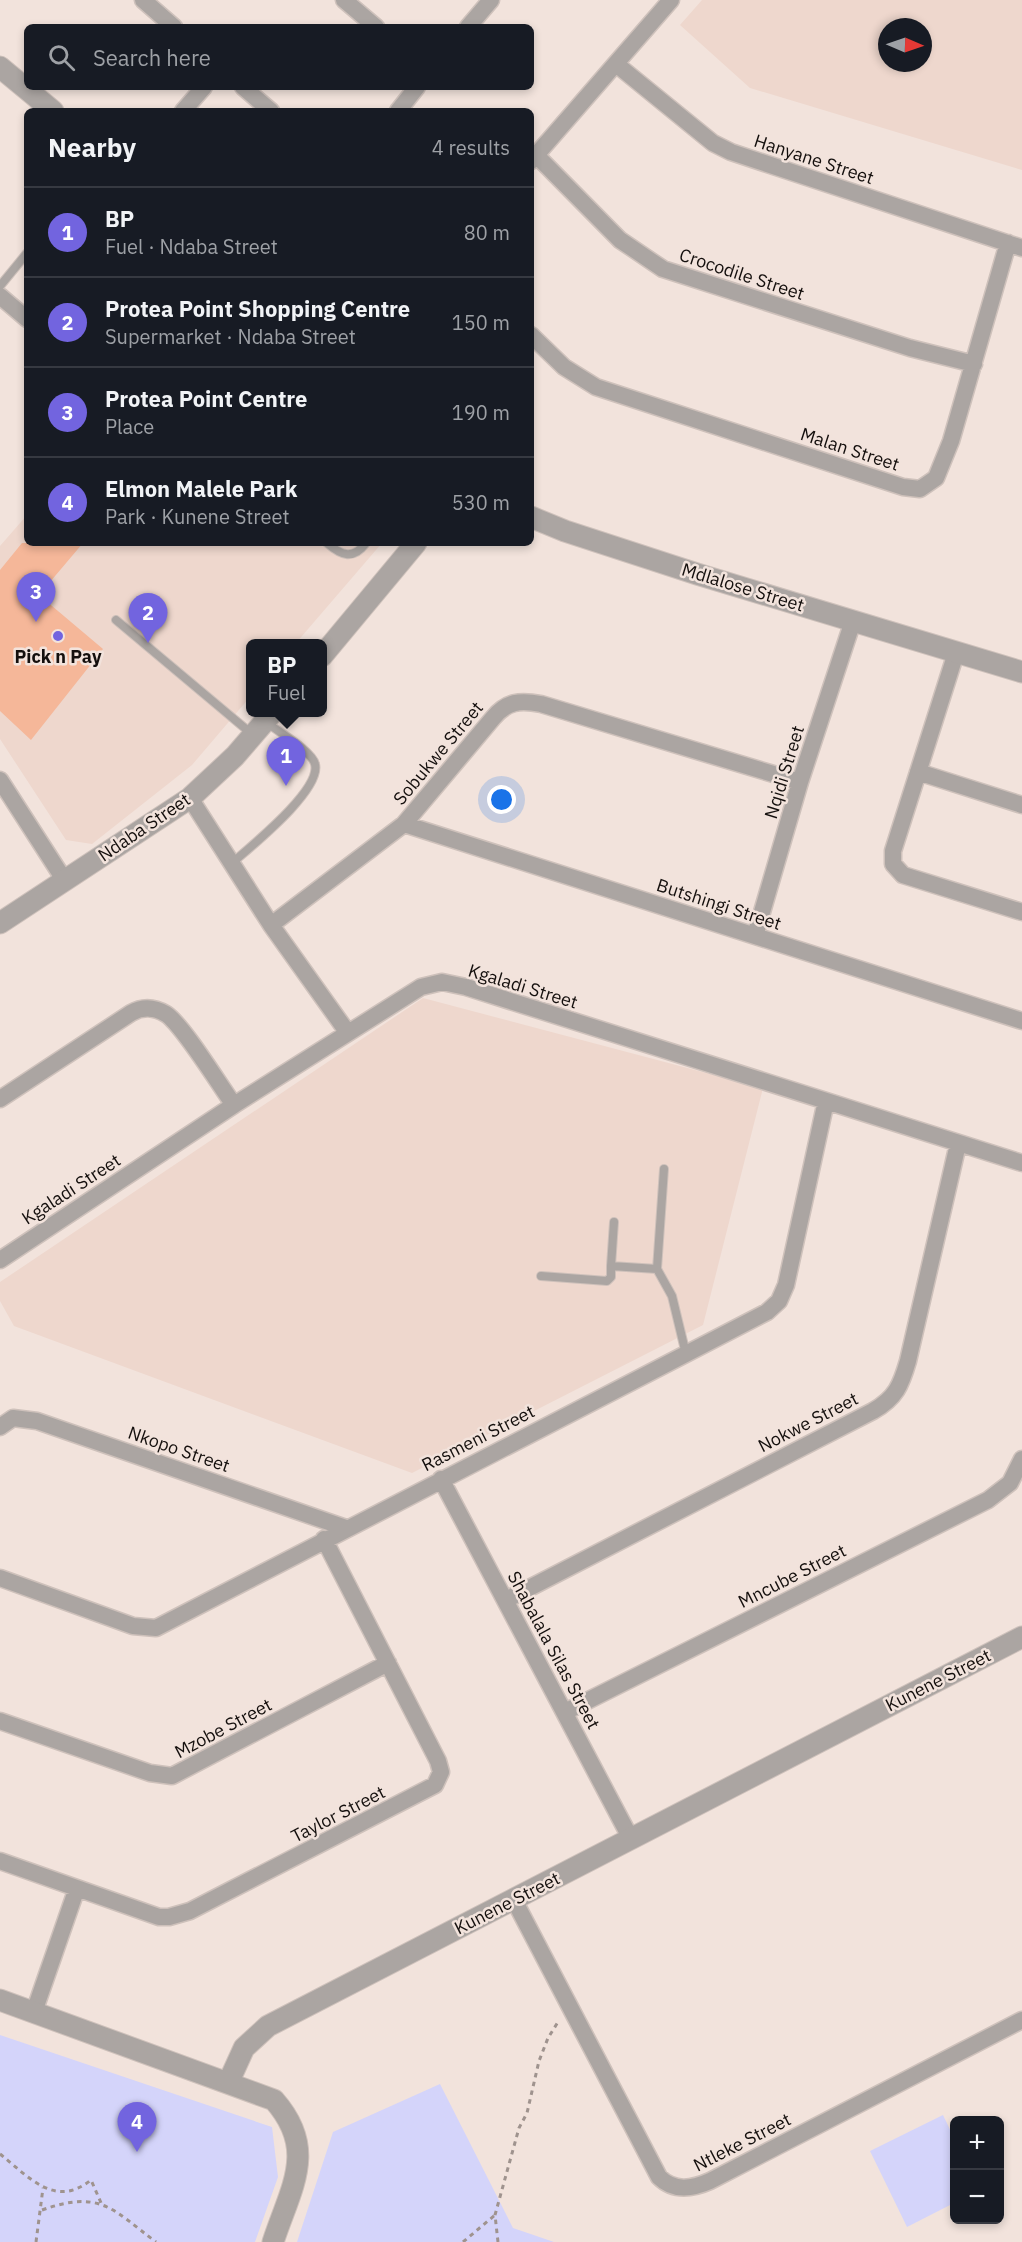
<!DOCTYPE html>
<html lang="en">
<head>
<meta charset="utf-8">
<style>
  :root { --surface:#171b24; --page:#20242c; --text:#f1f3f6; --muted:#9ea1a6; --line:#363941; --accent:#7264df }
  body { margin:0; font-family:"IBM Plex Sans",sans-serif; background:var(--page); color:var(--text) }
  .controls { position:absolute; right:18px; bottom:18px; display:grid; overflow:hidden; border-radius:9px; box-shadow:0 3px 9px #0003 }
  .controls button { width:54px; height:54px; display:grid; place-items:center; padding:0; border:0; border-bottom:2px solid var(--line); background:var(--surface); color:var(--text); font:30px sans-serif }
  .compass { position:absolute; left:878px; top:18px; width:54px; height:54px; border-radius:50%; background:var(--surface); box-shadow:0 3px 9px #0003; rotate:92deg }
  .you { position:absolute; left:502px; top:800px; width:21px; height:21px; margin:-15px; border:4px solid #fff; border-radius:50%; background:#1a73e8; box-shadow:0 0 0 9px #1a73e833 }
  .badge { display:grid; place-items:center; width:39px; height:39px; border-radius:50%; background:var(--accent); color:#fff; font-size:20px; font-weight:700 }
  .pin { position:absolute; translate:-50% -50px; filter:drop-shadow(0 2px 3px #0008) }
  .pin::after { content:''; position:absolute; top:32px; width:21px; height:18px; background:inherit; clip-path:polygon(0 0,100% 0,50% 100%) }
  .popup { position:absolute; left:246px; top:639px; width:81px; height:78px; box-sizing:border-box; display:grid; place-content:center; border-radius:9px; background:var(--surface); filter:drop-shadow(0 2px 4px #0005); font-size:20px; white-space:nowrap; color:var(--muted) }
  .popup b { font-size:22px; color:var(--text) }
  .popup::after { content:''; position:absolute; left:50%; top:100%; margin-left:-12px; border:12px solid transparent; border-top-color:var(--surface) }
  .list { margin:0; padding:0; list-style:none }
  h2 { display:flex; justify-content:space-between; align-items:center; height:78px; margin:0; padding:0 24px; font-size:26px }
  h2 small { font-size:20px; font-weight:400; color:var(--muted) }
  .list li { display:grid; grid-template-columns:39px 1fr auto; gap:18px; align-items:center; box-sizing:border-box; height:90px; padding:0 24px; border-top:2px solid var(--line) }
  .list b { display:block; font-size:22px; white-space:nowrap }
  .list p { margin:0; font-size:20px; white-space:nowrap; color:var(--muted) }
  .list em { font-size:20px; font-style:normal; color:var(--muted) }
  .icon { flex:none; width:33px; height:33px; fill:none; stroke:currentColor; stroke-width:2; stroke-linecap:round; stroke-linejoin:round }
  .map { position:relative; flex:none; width:1022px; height:2242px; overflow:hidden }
  .search { position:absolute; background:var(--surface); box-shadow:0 3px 9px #0003; left:24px; top:24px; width:510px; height:66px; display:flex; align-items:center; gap:15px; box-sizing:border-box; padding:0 21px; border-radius:9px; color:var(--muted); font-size:22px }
  .panel { position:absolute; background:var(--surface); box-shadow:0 3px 9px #0003; left:24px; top:108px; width:510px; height:438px; border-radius:9px }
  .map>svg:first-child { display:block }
  .built { fill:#eed7cd; fill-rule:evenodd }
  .green { fill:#d4d4fa }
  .building { fill:#f5b799 }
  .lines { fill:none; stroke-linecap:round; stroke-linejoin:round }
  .service-casing { stroke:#cec1bb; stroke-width:10 }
  .minor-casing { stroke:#cec1bb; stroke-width:19 }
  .tertiary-casing { stroke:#cec1bb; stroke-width:23 }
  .path { stroke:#9f938e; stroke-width:3; stroke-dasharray:4.5 4.5; stroke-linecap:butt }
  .service { stroke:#aba5a2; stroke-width:8 }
  .minor { stroke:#aba5a2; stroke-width:16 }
  .tertiary { stroke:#aba5a2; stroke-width:21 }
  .poi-dot { fill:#7264df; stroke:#f2e3dc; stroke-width:2 }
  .labels { text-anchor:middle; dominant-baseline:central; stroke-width:5; stroke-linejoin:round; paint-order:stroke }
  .street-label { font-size:18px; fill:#140f0d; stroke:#f2e3dc }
  .poi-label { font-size:18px; font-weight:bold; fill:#140f0d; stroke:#f2e3dc }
</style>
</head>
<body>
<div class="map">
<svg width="1022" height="2242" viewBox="0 0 1022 2242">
  <rect width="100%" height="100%" fill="#f2e3dc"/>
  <!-- built -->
  <path class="built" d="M702,0H1022V170L750,88L680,25ZM887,27H923V63H887Z
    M27,515V543H382L296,643L250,644V697L192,765L92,844L66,840L0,739V546Z
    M423,998L763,1088L703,1325L412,1473L14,1326L0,1301V1282Z"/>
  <!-- green -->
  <path class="green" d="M0,2035L272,2127L278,2177L255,2242H0Z
    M440,2084L513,2228L554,2242H297L333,2132Z
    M943,2115L954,2138V2203L907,2227L870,2151Z"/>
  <!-- building -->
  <path class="building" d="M22,543H83L39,595L103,649L31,740L0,711V570Z"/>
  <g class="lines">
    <defs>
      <path id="service" d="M0,286L27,253
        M327,543C342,556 353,560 366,543
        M116,620L253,735
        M231,864C250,847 322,790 315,764C312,751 277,731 266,722
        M664,1169L657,1269L672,1296L686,1354
        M614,1222L611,1266L657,1269
        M541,1276L607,1281L611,1277V1266"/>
      <path id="minor" d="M143,0L174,27
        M344,0L376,27
        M468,27L491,0
        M616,64L713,143L731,152L1022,248
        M243,87L271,111
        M183,111L204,87
        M398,111L417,87
        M536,155L620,240L663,269L910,348L974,364
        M531,161L671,0
        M0,296L27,319
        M531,335L564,367L596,387L903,487L920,489L936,478L951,441L1008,243
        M956,653L893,851V864L903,875L1022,912
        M918,772L1022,805
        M0,780L65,881
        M190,798L271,925L348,1033
        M404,824L1022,1021
        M271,925L404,824L493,718C507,701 520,700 541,704L800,782
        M755,936L800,782L853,621
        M0,1099L131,1013C143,1006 154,1007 166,1014C183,1025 220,1086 234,1105
        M0,1260L234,1105L421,987L442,982L466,987L1022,1163
        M0,1427L13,1418L37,1421L346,1528
        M441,1479L631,1839
        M0,1578L133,1626L156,1628L767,1312L779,1301L786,1285L826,1101
        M506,1600L873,1411C896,1398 901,1385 908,1361L958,1144
        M565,1712L988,1500L1010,1483L1022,1459
        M0,1721L150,1773L172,1776L388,1663
        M0,1861L159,1917H169L190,1911L435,1785L441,1772L438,1761L324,1539
        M514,1900L659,2177C674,2192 692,2189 710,2181L1022,2020
        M34,2012L77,1888"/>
      <path id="tertiary" d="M0,67L53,111
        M531,517L565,531L697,574L1022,672
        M322,656L416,543
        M0,923L190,798L235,756L273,712
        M0,2000L274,2100C318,2150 291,2187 273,2242
        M229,2081L244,2048L268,2026L1022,1637"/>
    </defs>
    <!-- service casing -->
    <use href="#service" class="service-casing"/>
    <!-- minor casing -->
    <use href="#minor" class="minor-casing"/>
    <!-- tertiary casing -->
    <use href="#tertiary" class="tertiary-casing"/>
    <!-- path -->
    <path class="path" d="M0,2154C29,2177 55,2209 91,2180L102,2205
      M42,2210C101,2189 113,2210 156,2242
      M36,2242L43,2188
      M463,2242L495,2215
      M498,2242L495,2215L519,2128L527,2113L539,2061L548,2038L558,2022"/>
    <!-- service -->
    <use href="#service" class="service"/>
    <!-- minor -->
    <use href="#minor" class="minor"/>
    <!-- tertiary -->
    <use href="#tertiary" class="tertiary"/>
  </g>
  <!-- markers -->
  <circle class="poi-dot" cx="58" cy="636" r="6"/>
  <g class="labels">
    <!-- street labels -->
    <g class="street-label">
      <text transform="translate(814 159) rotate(18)">Hanyane Street</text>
      <text transform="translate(742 274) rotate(18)">Crocodile Street</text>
      <text transform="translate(850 449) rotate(18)">Malan Street</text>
      <text transform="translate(743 587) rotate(17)">Mdlalose Street</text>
      <text transform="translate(438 753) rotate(-50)">Sobukwe Street</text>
      <text transform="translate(784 772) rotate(-73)">Nqidi Street</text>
      <text transform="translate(144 827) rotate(-34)">Ndaba Street</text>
      <text transform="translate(719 904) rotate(18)">Butshingi Street</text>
      <text transform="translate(523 986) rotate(17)">Kgaladi Street</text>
      <text transform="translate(71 1189) rotate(-33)">Kgaladi Street</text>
      <text transform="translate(808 1422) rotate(-27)">Nokwe Street</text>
      <text transform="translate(478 1438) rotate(-27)">Rasmeni Street</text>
      <text transform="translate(179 1449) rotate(19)">Nkopo Street</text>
      <text transform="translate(792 1576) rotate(-27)">Mncube Street</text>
      <text transform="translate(554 1650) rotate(62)">Shabalala Silas Street</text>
      <text transform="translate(938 1680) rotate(-27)">Kunene Street</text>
      <text transform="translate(223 1728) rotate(-28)">Mzobe Street</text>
      <text transform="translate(338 1814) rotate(-27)">Taylor Street</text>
      <text transform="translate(507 1903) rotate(-27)">Kunene Street</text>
      <text transform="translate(742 2142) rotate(-27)">Ntleke Street</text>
    </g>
    <!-- poi labels -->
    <g class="poi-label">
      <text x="58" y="656">Pick n Pay</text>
    </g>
  </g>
</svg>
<div class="controls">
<button>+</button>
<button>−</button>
</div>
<svg class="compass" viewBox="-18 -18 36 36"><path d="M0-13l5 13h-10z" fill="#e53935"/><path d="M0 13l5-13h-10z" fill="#9ea1a6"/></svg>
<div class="you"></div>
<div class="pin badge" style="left:286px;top:786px">1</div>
<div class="popup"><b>BP</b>Fuel</div>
<div class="pin badge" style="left:148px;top:643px">2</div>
<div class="pin badge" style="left:36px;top:622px">3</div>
<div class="pin badge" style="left:137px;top:2152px">4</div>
<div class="search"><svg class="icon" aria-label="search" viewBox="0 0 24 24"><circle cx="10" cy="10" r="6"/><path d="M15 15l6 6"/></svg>Search here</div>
<section class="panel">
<h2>Nearby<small>4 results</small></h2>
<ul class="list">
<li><span class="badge">1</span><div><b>BP</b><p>Fuel · Ndaba Street</p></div><em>80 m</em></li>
<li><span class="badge">2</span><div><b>Protea Point Shopping Centre</b><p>Supermarket · Ndaba Street</p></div><em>150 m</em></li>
<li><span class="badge">3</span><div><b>Protea Point Centre</b><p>Place</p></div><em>190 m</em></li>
<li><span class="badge">4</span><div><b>Elmon Malele Park</b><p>Park · Kunene Street</p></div><em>530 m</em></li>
</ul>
</section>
</div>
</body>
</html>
